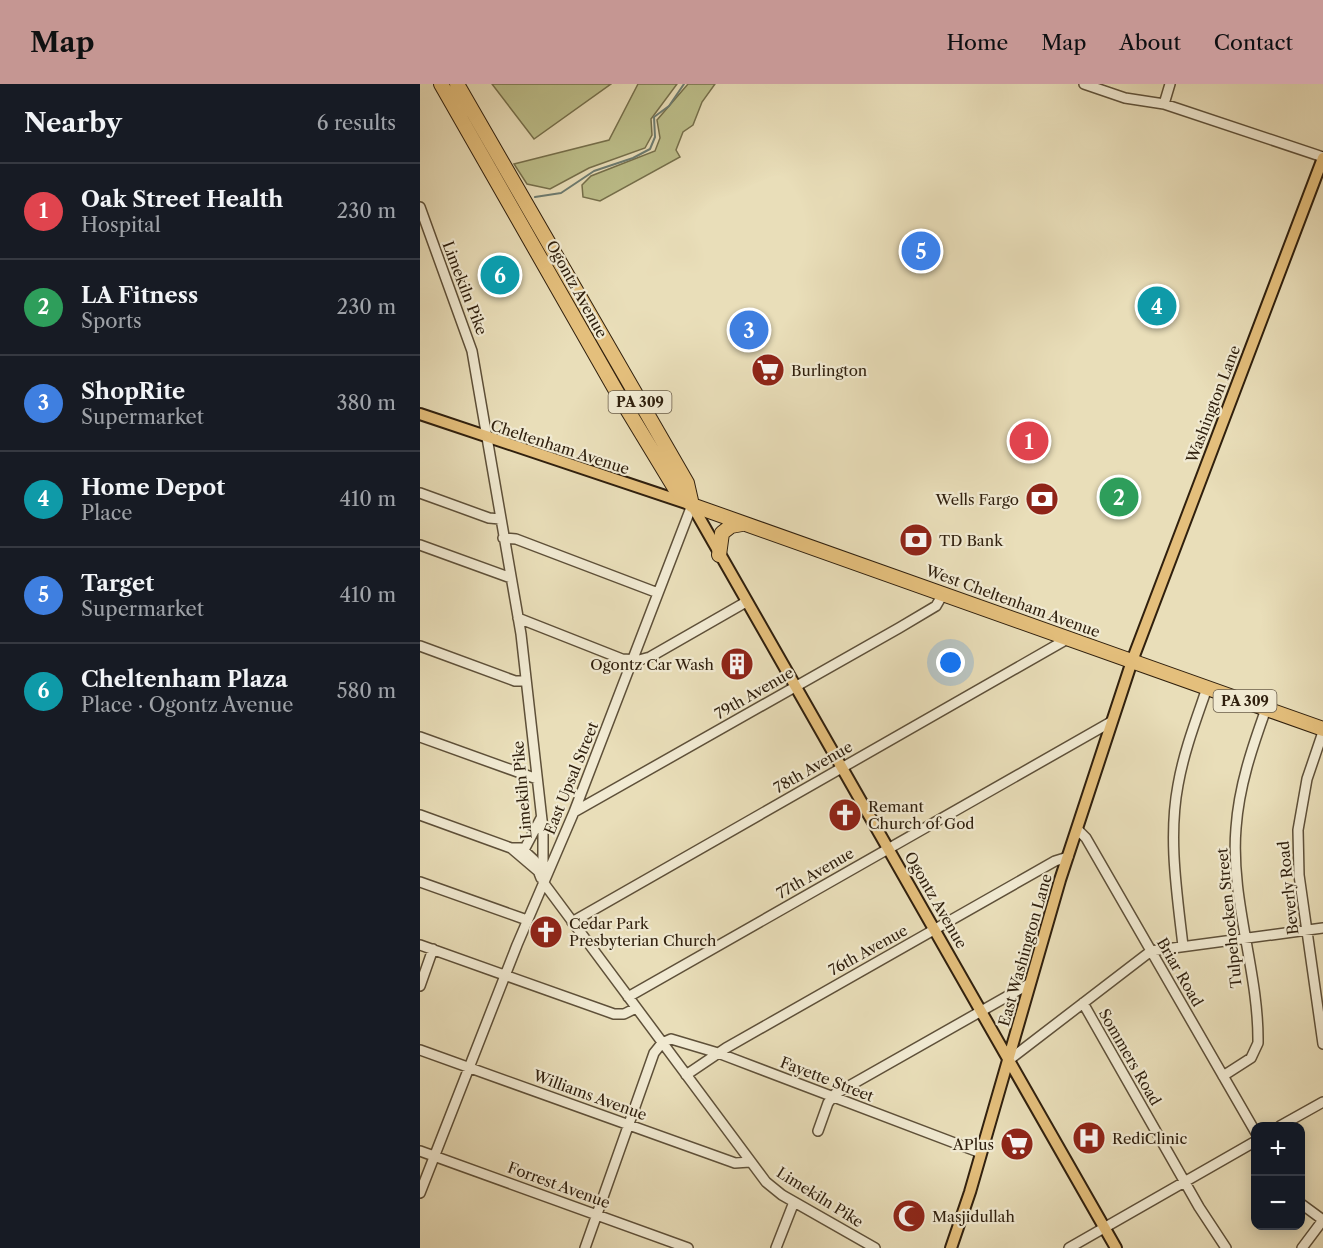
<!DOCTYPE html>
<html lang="en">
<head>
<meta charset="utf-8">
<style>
  :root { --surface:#171b24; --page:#20242c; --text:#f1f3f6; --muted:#9ea1a6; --line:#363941; --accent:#c59692 }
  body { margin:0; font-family:"Libre Caslon Text",serif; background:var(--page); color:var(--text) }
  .controls { position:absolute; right:18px; bottom:18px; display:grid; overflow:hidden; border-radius:12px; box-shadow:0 3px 15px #0003 }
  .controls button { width:54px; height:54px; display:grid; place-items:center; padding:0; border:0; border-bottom:2px solid var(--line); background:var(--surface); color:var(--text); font:30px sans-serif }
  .you { position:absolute; left:531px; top:579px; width:21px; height:21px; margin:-15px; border:4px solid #fff; border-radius:50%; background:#1a73e8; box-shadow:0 0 0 9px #1a73e833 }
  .badge { display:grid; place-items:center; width:39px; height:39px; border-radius:50%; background:var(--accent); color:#fff; font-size:20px; font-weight:700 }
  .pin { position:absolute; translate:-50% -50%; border:3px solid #fff; box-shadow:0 2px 6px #0006 }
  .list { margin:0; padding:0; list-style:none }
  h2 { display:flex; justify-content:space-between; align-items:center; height:78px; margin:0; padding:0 24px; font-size:26px }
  h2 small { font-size:20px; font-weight:400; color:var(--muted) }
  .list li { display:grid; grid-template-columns:39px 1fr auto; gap:18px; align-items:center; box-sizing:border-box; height:96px; padding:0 24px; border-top:2px solid var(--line) }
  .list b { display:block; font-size:22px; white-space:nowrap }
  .list p { margin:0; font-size:20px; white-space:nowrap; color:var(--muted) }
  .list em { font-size:20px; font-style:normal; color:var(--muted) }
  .map { position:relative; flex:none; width:903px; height:1164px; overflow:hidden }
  header { display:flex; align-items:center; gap:36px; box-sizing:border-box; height:84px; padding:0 30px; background:var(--accent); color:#111 }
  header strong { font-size:28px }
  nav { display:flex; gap:33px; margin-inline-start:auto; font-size:21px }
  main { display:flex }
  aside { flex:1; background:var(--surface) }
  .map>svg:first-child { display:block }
  .green { fill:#bdbf8b; stroke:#76704c; stroke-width:1.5 }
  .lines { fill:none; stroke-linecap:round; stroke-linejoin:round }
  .stream { stroke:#6e7d72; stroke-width:2 }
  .minor-casing { stroke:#5e5039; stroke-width:12 }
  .major-casing { stroke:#30200e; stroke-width:14 }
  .highway-casing { stroke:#30200e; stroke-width:16 }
  .minor { stroke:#f1ead2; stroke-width:9 }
  .major { stroke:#e4bf7c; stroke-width:10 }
  .highway { stroke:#e4bf7c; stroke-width:14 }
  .labels { text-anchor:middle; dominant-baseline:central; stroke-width:4.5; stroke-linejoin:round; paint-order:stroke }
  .shield { fill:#f1ead2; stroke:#6a5d49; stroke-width:1.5 }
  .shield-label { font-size:14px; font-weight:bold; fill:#30200e }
  .street-label { font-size:15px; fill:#30200e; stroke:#f1ead2 }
  .poi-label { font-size:15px; fill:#30200e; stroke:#f1ead2; text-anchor:start }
</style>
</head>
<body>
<header>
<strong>Map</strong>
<nav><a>Home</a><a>Map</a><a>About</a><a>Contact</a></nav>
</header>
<main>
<aside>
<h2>Nearby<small>6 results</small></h2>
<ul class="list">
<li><span class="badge" style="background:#e0444e">1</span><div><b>Oak Street Health</b><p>Hospital</p></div><em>230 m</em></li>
<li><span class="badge" style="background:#2e9e5b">2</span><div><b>LA Fitness</b><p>Sports</p></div><em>230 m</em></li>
<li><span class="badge" style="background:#3f7fe0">3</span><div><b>ShopRite</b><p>Supermarket</p></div><em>380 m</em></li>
<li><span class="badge" style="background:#0f9aa8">4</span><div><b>Home Depot</b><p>Place</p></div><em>410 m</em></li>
<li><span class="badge" style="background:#3f7fe0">5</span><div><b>Target</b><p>Supermarket</p></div><em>410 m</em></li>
<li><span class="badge" style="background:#0f9aa8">6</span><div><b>Cheltenham Plaza</b><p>Place · Ogontz Avenue</p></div><em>580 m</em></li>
</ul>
</aside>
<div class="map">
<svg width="903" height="1164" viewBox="0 0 903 1164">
  <rect width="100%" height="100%" fill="#e9deb9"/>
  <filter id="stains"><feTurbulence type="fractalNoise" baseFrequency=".00333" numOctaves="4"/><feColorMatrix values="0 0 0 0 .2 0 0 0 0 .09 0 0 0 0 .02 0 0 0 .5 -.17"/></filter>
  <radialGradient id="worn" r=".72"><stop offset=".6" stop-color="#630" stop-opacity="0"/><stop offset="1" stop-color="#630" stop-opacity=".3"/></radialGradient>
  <!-- green -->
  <path class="green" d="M72,0H191L114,55Z
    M218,0H257L231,35L232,51L225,64L169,84L130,105L107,100L94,80L189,56Z
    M268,0H295L282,18L273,41L263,48L256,66L260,73L180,117L163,113L162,101L171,92L235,67L240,54L237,36Z"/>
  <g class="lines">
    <!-- stream -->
    <path class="stream" d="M115,113L141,109L174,87L213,74L230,65L235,53L234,33L249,22L264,0"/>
    <defs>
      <path id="minor" d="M664,0L705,14L744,20L903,73
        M744,20L750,0
        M0,123L52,267L101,550L123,745V798L346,1098L362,1111L455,1164
        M0,409L69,434L80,435
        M83,454L96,455L238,509
        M0,461L91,494
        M98,534L202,575L219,576L230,573L326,518
        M0,562L95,597H106
        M903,648L887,695L878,746L879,791L903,960
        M0,653L117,695
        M154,728L479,544L516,522L523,510
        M0,731L91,764H101L114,776L121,794
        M657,745L666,754L836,1049
        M91,764L118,787
        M104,766L121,734
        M0,798L107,836
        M152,838L649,554
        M0,861L194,930H204L216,924
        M763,862C757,809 748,754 758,701C764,667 776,636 787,604
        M0,902L13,865
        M208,913L691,638
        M663,919L779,1123L806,1164
        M0,966L315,1079L330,1078
        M589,976L731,867L903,844
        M266,991L306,964L635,777L648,773
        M803,992L831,974L838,959C839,888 810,816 816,744C819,702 832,664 846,625
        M860,1042L903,1018
        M398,1047L408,1019L415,1010L609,900
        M0,1067L268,1164
        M0,1109L97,861L154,728L272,421
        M880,1119L903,1136
        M165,1164L234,969L242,959L251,955L298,969L561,1069
        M356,1164L374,1118
        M649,1164L836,1057
        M882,1164L903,1136"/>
      <path id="major" d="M0,330L272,421L696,1164
        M531,1164L550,1108L640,796L712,577L903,74"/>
      <path id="highway" d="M21,0L199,312L256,406L272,421L903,645
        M37,0L267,399L272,421
        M299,471L302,449L311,442L322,440"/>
    </defs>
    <!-- minor casing -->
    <use href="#minor" class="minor-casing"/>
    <!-- major casing -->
    <use href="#major" class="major-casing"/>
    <!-- highway casing -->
    <use href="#highway" class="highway-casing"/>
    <!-- minor -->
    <use href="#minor" class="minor"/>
    <!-- major -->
    <use href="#major" class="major"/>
    <!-- highway -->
    <use href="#highway" class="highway"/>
  </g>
  <!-- icons -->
  <defs>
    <symbol id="supermarket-disc" viewBox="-11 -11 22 22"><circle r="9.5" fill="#8f2418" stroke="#f1ead2"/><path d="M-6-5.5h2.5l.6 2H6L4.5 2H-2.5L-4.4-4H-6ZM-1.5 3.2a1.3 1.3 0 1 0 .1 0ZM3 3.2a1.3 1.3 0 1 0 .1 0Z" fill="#fff"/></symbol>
    <symbol id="bank-disc" viewBox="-11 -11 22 22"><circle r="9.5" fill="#8f2418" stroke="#f1ead2"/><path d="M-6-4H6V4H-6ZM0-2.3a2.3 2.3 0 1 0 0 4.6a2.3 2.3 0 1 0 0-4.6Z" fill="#fff"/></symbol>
    <symbol id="building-disc" viewBox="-11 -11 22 22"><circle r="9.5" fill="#8f2418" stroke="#f1ead2"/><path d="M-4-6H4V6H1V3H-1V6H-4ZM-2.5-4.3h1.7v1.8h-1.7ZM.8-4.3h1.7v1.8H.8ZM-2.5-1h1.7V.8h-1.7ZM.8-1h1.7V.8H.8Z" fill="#fff"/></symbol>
    <symbol id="church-disc" viewBox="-11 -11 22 22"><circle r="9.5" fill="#8f2418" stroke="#f1ead2"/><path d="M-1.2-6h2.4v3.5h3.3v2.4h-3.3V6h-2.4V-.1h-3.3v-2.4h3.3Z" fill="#fff"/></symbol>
    <symbol id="hospital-disc" viewBox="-11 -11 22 22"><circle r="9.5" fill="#8f2418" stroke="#f1ead2"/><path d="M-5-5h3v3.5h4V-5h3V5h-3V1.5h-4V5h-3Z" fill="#fff"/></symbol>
    <symbol id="mosque-disc" viewBox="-11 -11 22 22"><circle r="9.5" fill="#8f2418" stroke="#f1ead2"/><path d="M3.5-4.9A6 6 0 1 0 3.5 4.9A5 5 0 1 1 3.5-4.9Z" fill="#fff"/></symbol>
  </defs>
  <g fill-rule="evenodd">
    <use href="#supermarket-disc" x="329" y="267" width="38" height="38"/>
    <use href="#bank-disc" x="603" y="396" width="38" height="38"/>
    <use href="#bank-disc" x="477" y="437" width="38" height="38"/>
    <use href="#building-disc" x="298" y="561" width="38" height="38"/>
    <use href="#church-disc" x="406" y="712" width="38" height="38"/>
    <use href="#church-disc" x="107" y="829" width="38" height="38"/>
    <use href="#hospital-disc" x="650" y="1035" width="38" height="38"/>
    <use href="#supermarket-disc" x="578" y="1041" width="38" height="38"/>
    <use href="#mosque-disc" x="470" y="1113" width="38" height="38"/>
  </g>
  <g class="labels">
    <!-- shield labels -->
    <g class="shield">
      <rect x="188.5" y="307" width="63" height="22" rx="4.5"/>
      <rect x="793.5" y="606" width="63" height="22" rx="4.5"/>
    </g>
    <g class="shield-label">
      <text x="220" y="318">PA 309</text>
      <text x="825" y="617">PA 309</text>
    </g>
    <!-- street labels -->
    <g class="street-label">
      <text transform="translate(45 204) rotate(69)">Limekiln Pike</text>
      <text transform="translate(157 205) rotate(61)">Ogontz Avenue</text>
      <text transform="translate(793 320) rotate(-69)">Washington Lane</text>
      <text transform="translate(140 363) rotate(18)">Cheltenham Avenue</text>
      <text transform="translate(593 517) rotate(20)">West Cheltenham Avenue</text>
      <text transform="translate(334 609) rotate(-30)">79th Avenue</text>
      <text transform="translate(393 683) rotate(-30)">78th Avenue</text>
      <text transform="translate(151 694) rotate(-68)">East Upsal Street</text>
      <text transform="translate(102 706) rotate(-95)">Limekiln Pike</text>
      <text transform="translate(395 789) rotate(-30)">77th Avenue</text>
      <text transform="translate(868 804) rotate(-96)">Beverly Road</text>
      <text transform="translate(516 816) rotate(60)">Ogontz Avenue</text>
      <text transform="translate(809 834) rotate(-96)">Tulpehocken Street</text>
      <text transform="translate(448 866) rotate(-29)">76th Avenue</text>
      <text transform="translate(605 866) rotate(-74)">East Washington Lane</text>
      <text transform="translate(760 888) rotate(60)">Briar Road</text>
      <text transform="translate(710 973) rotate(60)">Sommers Road</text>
      <text transform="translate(407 995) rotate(21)">Fayette Street</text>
      <text transform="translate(170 1011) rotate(20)">Williams Avenue</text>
      <text transform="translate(139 1101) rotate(20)">Forrest Avenue</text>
      <text transform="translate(400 1113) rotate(32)">Limekiln Pike</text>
    </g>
    <!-- poi labels -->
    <g class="poi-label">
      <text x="371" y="286">Burlington</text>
      <text x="599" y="415" text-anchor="end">Wells Fargo</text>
      <text x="519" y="456">TD Bank</text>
      <text x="294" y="580" text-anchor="end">Ogontz Car Wash</text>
      <text x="448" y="722">Remant<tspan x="448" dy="17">Church of God</tspan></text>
      <text x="149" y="839">Cedar Park<tspan x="149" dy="17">Presbyterian Church</tspan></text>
      <text x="692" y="1054">RediClinic</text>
      <text x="574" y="1060" text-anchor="end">APlus</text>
      <text x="512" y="1132">Masjidullah</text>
    </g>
  </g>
  <rect width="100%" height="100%" filter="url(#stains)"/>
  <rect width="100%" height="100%" fill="url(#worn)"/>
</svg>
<div class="controls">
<button>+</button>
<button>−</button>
</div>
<div class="you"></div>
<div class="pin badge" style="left:609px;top:357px;background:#e0444e">1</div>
<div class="pin badge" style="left:699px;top:413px;background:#2e9e5b">2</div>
<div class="pin badge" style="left:329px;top:246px;background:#3f7fe0">3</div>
<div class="pin badge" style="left:737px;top:222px;background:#0f9aa8">4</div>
<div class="pin badge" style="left:501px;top:167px;background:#3f7fe0">5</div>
<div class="pin badge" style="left:80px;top:191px;background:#0f9aa8">6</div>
</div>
</main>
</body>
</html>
